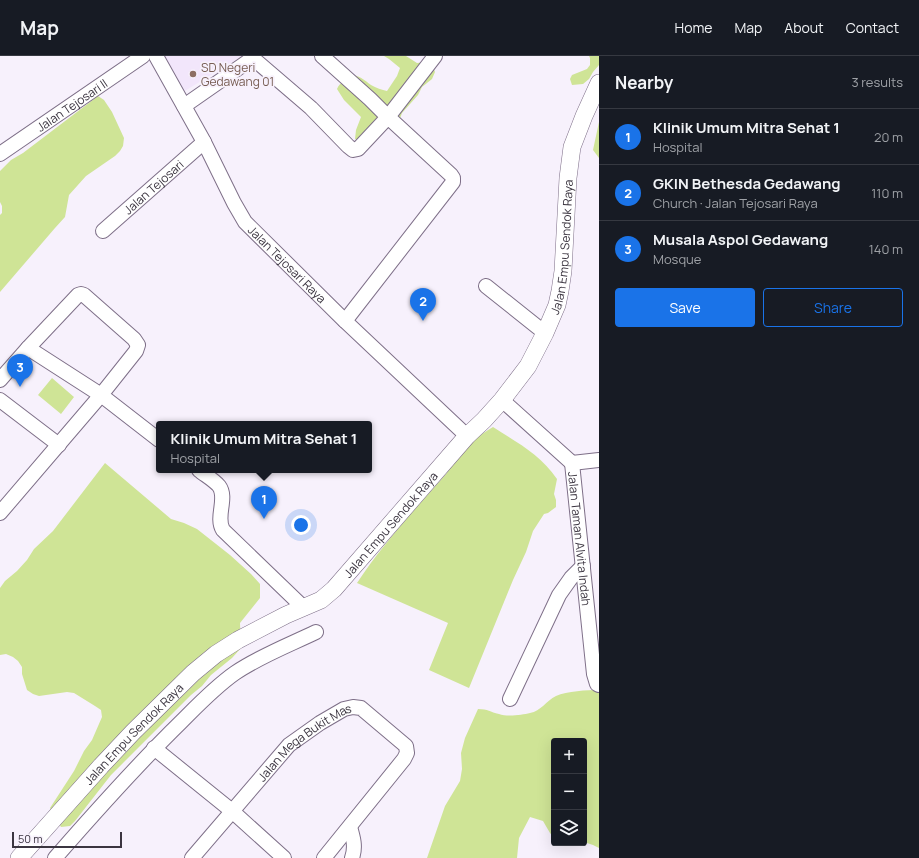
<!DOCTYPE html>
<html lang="en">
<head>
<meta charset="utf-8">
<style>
  :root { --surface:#171b24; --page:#20242c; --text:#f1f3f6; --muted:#9ea1a6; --line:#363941; --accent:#1a73e8 }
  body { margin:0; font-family:Manrope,sans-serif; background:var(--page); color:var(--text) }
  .controls { position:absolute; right:12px; bottom:12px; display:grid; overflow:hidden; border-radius:4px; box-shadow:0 4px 16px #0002 }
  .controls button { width:36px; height:36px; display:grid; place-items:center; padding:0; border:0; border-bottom:1px solid var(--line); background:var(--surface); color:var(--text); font:20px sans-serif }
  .scale { position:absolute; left:12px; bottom:10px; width:110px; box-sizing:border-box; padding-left:4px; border:2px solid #3b3540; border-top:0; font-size:11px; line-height:14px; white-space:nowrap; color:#3b3540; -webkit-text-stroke:3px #f7f1fc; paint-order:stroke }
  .you { position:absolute; left:301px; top:469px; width:14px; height:14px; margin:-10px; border:3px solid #fff; border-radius:50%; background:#1a73e8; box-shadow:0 0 0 6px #1a73e833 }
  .badge { display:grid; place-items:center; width:26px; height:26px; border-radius:50%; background:var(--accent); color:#fff; font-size:13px; font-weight:700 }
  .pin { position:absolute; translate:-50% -33px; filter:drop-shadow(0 1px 2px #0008) }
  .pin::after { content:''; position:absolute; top:21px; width:14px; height:12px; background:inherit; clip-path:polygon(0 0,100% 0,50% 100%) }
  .popup { position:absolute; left:156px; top:365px; width:216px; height:52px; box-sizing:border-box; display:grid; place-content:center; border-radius:4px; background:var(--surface); filter:drop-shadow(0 1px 3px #0005); font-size:13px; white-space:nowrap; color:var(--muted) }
  .popup b { font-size:15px; color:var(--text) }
  .popup::after { content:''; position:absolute; left:50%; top:100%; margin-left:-8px; border:8px solid transparent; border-top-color:var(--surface) }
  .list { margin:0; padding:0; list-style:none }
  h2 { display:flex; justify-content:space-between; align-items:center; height:52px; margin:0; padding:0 16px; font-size:17px }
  h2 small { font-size:13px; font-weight:400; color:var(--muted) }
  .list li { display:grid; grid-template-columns:26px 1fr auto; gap:12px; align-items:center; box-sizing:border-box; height:56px; padding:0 16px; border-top:1px solid var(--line) }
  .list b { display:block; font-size:15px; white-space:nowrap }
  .list p { margin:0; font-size:13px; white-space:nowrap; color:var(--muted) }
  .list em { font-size:13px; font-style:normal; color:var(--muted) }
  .actions { display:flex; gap:8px; padding:12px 16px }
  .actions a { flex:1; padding:9px 0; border:1px solid var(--accent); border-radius:4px; text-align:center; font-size:14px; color:var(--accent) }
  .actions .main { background:var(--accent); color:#fff }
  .icon { flex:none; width:22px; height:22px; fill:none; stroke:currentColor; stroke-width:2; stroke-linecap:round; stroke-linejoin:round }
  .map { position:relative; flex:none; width:599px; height:802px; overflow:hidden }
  header { display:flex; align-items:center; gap:24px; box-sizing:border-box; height:56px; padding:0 20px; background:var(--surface); border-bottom:1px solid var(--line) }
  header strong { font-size:19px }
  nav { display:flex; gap:22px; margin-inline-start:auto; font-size:14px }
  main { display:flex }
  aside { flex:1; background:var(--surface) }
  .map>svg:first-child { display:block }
  .built { fill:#f2e6fb }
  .green { fill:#cfe496 }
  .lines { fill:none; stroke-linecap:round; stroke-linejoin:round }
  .minor-casing { stroke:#7e6f88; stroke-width:16 }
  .tertiary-casing { stroke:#7e6f88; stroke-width:18 }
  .minor { stroke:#fff; stroke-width:14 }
  .tertiary { stroke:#fff; stroke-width:17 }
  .education-dot { fill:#8d6e63; stroke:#f7f1fc; stroke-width:1.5 }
  .labels { text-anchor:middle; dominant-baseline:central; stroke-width:3.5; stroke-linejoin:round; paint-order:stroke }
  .education-label { font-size:12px; fill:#785e54; stroke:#f7f1fc; text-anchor:start }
  .street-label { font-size:12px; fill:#3b3540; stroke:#f7f1fc }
</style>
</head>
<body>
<header>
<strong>Map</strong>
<nav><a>Home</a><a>Map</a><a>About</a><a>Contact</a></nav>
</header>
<main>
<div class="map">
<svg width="599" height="802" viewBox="0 0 599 802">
  <rect width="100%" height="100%" fill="#f7f1fc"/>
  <!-- built -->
  <path class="built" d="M163,0H242L183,36Z"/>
  <!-- green -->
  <path class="green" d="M384,0H406L417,7L427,6L433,11L435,16L432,23L422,31L418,39L402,57L399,65L389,51L386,49L381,60L359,84L355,83L356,74L361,61L344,44L337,33C340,26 346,23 353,19C362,21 364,24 371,29C376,32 382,34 387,35L397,20L400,12L389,3Z
    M589,0H599V9L593,16L589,23L583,28L572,29L570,23L572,19L587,13L590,9V2Z
    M98,40L104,44L112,56L124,82L123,90L120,95L115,100L86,120L69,139L65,161L55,172L0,236V159L2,157V150L0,146V115L11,104L23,97Z
    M599,66V102L593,94Z
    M52,322L74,341L61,358L38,339Z
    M493,371C518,387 540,398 557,423L554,438L556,444V451L548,457L544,458L533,475L526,496L513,524L469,632L429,614L448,567L357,527C382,489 416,452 446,418C449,414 451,409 454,405C464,392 479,379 493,371Z
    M105,407L171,463L184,467L197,473L230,499L251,518L260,528V542L240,567L241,592L232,602L211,619L202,630L191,639L111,719L75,765L70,770L61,771L50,752L74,715L84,695L92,684L102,661L101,654L95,650L74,637L67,636L39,640L33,638L27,634L22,618V611L18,605L13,601L6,598L0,599V532L5,525L17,515L27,504L34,493L53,475Z
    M599,634V792L593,789L584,786V685H554V782L550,777L543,765L530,761L519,782L517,802H427L445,750L460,725L462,713L461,697L465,682L478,653C488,653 490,656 499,658C507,661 522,659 530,657C541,655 546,645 556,640C567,635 587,634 599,634Z"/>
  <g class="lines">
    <defs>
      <g id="minor">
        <path id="s1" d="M156,0L204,86L234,147L245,166L345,265L467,380"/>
        <path d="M322,0L370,43L388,61L435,0"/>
        <path d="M184,50L250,4H255L311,52L348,90L353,94L358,93L388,61L451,119L453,122V126L345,265"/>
        <path id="s2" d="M0,98L143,0"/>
        <path id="s3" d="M103,175L204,86"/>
        <path d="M486,230L545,277"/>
        <path d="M0,324L28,292L78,239L81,238L84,239L134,283L138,289L136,295L101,339L159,384"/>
        <path d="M0,344L59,389"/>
        <path d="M502,344L572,407"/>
        <path id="s4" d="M572,407L594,618L597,628L599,629"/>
        <path d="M572,407L599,404"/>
        <path d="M199,414C205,419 214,424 219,430C228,442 215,461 223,474L304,552"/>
        <path d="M0,457L101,339L28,292"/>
        <path d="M510,643L559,539L571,522L583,510"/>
        <path d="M154,692L232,755L284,802"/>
        <path d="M350,771C353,781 356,791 352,802"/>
        <path d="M55,802C96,755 137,709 181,666C198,649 215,631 235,617C260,600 289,589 316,576"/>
        <path id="s5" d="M192,802L289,689L320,667L344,653L353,651L361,652L406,690L407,697L404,703L324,802"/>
      </g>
      <g id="tertiary">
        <path id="s6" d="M19,802L101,710L133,676L193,617L216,598L238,584L286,559L321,544L334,533L467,380L484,364L502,344L528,310L545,277L557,249L560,235L563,215L568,122L572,91L584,60L599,27"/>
      </g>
    </defs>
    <!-- minor casing -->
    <use href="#minor" class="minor-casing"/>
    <!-- tertiary casing -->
    <use href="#tertiary" class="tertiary-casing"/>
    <!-- minor -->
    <use href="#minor" class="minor"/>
    <!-- tertiary -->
    <use href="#tertiary" class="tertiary"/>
  </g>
  <!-- markers -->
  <circle class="education-dot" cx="193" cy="18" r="4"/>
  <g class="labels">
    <!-- education labels -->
    <g class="education-label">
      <text x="201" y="11">SD Negeri<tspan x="201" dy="14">Gedawang 01</tspan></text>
    </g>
    <!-- street labels -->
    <g class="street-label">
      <text stroke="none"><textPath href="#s2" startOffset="87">Jalan Tejosari II</textPath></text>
      <text stroke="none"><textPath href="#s3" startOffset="67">Jalan Tejosari</textPath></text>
      <text stroke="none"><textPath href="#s6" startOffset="841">Jalan Empu Sendok Raya</textPath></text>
      <text stroke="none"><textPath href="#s1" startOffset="248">Jalan Tejosari Raya</textPath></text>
      <text stroke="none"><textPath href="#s6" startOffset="505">Jalan Empu Sendok Raya</textPath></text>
      <text stroke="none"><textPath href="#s4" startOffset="76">Jalan Taman Alvita Indah</textPath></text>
      <text stroke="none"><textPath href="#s6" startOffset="169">Jalan Empu Sendok Raya</textPath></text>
      <text stroke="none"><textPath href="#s5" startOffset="163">Jalan Mega Bukit Mas</textPath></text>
    </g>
  </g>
</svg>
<div class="controls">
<button>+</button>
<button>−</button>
<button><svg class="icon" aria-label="layers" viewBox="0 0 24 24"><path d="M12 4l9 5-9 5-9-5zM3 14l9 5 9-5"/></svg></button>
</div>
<div class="scale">50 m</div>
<div class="you"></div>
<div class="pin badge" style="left:264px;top:463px">1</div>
<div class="popup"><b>Klinik Umum Mitra Sehat 1</b>Hospital</div>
<div class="pin badge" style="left:423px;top:265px">2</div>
<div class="pin badge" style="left:20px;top:331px">3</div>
</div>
<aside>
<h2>Nearby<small>3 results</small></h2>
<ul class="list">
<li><span class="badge">1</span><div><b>Klinik Umum Mitra Sehat 1</b><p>Hospital</p></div><em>20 m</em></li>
<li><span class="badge">2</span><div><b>GKIN Bethesda Gedawang</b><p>Church · Jalan Tejosari Raya</p></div><em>110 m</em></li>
<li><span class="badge">3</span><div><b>Musala Aspol Gedawang</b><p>Mosque</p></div><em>140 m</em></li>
</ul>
<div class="actions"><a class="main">Save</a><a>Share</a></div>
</aside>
</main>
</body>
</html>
